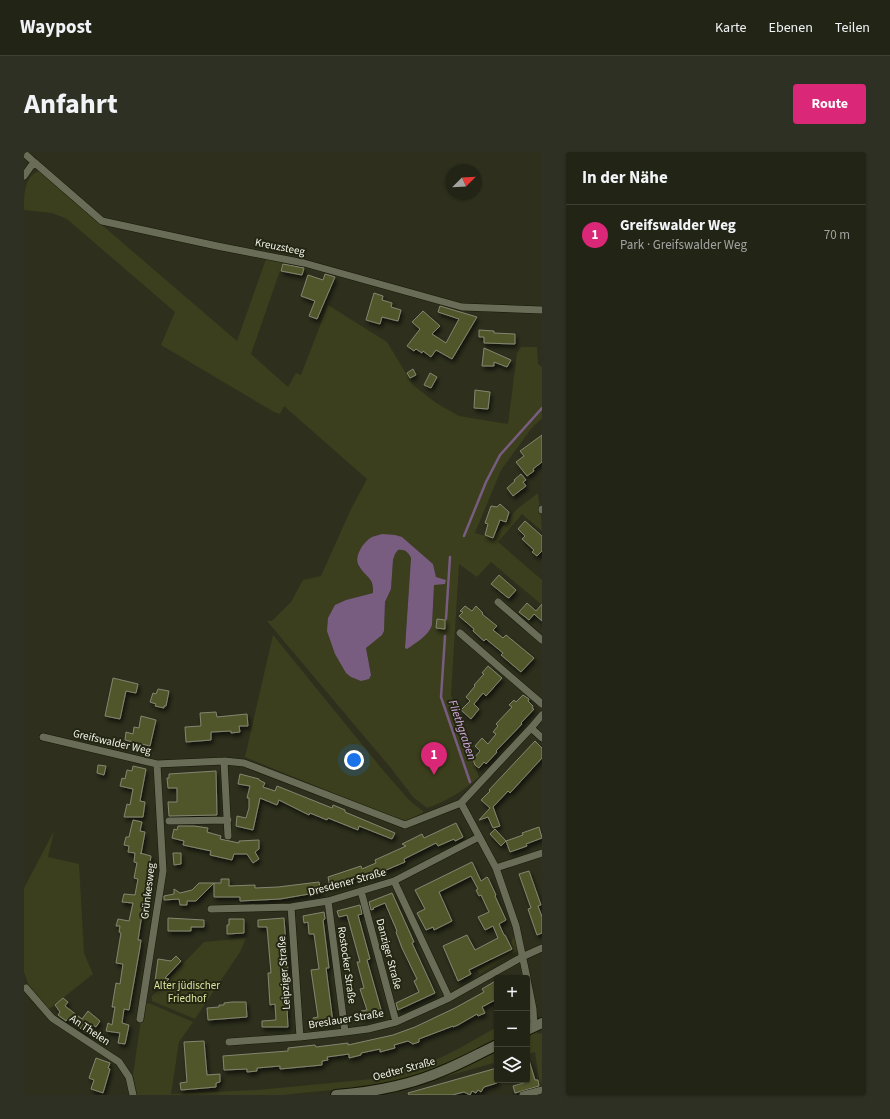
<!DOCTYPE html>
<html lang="de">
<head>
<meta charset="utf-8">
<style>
  :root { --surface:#222416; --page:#2e3023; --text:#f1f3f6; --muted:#a2a4a1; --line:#3f4135; --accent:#db2777 }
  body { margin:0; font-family:"Source Sans 3",sans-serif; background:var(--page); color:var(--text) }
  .controls { position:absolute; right:12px; bottom:12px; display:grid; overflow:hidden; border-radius:4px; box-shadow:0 1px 3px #0004 }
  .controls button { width:36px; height:36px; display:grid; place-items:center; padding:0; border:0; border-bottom:1px solid var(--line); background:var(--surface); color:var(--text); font:20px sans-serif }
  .compass { position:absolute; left:422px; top:12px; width:36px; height:36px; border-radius:50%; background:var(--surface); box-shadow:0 1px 3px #0004; rotate:66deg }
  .you { position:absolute; left:330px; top:608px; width:14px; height:14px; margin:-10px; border:3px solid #fff; border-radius:50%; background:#1a73e8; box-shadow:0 0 0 6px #1a73e833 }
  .badge { display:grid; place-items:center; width:26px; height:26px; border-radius:50%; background:var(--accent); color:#fff; font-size:13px; font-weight:700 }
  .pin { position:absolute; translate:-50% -33px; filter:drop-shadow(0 1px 2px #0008) }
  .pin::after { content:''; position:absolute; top:21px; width:14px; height:12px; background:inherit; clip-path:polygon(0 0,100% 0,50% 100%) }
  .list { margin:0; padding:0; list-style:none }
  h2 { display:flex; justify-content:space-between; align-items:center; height:52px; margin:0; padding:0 16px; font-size:17px }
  h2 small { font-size:13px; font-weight:400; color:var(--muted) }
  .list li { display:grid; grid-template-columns:26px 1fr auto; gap:12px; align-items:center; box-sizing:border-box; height:60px; padding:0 16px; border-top:1px solid var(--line) }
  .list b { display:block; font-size:15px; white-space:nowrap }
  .list p { margin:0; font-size:13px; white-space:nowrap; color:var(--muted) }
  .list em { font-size:13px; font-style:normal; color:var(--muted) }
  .icon { flex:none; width:22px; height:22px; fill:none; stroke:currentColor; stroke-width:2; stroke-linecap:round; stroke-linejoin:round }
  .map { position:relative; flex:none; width:518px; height:943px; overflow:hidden; border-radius:4px }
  header { display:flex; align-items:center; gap:24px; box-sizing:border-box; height:56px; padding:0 20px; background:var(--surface); border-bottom:1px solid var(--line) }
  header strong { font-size:19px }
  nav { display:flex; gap:22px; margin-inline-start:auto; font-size:14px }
  .intro { display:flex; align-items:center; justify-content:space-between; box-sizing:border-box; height:96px; padding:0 24px }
  h1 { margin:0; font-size:28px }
  .button { padding:10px 18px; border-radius:4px; background:var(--accent); color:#fff; font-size:14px; font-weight:700 }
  main { display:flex; gap:24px; padding:0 24px }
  aside { flex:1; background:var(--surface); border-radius:4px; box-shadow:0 1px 3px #0004 }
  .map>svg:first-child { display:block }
  .green { fill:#3b3f1d; fill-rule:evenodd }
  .water { fill:#795d81 }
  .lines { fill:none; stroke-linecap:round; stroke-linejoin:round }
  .stream { stroke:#795d81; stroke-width:2.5 }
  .building { fill:#51562b; stroke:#838670; filter:url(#shadow) }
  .street-casing { stroke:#161806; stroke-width:8 }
  .secondary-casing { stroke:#161806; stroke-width:12 }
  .street { stroke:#696c57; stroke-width:7 }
  .secondary { stroke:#696c57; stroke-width:10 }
  .labels { text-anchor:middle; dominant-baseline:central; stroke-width:4; stroke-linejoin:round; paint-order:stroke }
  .street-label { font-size:11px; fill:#f1f3e7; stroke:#242614 }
  .park-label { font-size:11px; fill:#dce59c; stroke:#242614 }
  .water-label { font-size:12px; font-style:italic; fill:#daade7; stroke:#242614 }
</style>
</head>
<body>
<header>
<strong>Waypost</strong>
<nav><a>Karte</a><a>Ebenen</a><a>Teilen</a></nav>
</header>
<div class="intro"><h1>Anfahrt</h1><a class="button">Route</a></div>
<main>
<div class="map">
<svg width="518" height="943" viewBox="0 0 518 943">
  <defs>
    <filter id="shadow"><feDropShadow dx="2" dy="3.5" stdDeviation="2" flood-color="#0009"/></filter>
  </defs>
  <rect width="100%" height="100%" fill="#2e301d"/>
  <!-- green -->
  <path class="green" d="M15,19L213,189L242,107L259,110L227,202L264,235L272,221L277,223L304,153L363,190L389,233L412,251L435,264L484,272L493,201L497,195H513L514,212L518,215V266L507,277L477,318L451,381L469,386L493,357L514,341C515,354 518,366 518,379L498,362L474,390L518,428V453L467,410L453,425L435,412L427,543L455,625C441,638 421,650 403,656L389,645L366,615L243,469H248L267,450L279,428L297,424L327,357L343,327L260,254L256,262L250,260L137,193L151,160L43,67L28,61L0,58C0,42 0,25 15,19ZM378,385L409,412L412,425L422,428L410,433L408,473L381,496L387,406C384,400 381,397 374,398L371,402L369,408L367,437L361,450L360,479L342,496L347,523L315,508L311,502L322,448L349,441C350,414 318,421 342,390Z
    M249,483L358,617L385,648L400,660L383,669H377L221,605Z
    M30,679L24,705L55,712L60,801L69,822L24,858L5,834L0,820V736Z
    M490,784L493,796L492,800L455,822L453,818L489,797L487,790Z
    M222,786L216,800L171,867L128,849V844L180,790Z
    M122,851L127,852L169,870L155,890L147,942L234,938L348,927L416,906L434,897L473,875V886L443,902L385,927L358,933L258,943H113L109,923L119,853Z
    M512,879L514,882L518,881V934L516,935L511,900L503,902V883Z
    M473,898V910L413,927Z"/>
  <!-- water -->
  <path class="water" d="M358,382L371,383L378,385L409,412L412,425L422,428L421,432L410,433L408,473C404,484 393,490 383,497L381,496L387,406C384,400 381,397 374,398L371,402L369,408L367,437L361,450L360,479L358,483L342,496L347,523L345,527L337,529L327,525L322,521L311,502L303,479L304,466L311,453L322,448L349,441C350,425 342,426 335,414C329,405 340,389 348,385C351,384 355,383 358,382Z"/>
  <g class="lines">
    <!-- stream -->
    <path class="stream" d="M440,384L462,330L476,303L518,256
      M422,467L426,405
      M421,484L417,545L446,630"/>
  </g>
  <!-- building -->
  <path class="building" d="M259,112L280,116L278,123L257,119Z
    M301,122L311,125L293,167L285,164L291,149L277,144L284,123L299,128Z
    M350,141L359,144L358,148L368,151L367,155L377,158L374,169L358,165L356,172L342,168Z
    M416,154L453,165L428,207L412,198L407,205L399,199L398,201L392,197L390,199L383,194L396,177L388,170L399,159L416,174L408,182L422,191L435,167L414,160Z
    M455,178L470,179V181L491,182V192L460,191V185H455Z
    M460,196L487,208L483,215L470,210V214H458Z
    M389,217L392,223L386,226L383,221Z
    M406,221L413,225L407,236L400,233Z
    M451,238L466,240L464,257L450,256Z
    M518,283V310L509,317L510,319L503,324L492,310L500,304L496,299Z
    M497,322L502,328L499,330L502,334L489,344L483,336L491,329L490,328Z
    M476,352L485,360L482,370L476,368L469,386L461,383L464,372L461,371L467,354L473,355Z
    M501,369L518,384V399L513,404L508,400L510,398L498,387L501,384L494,377Z
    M475,423L492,438L485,446L483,445L467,432Z
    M503,451L512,459L518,452V469L510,462L505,468L495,460Z
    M441,454L448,459L452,454L459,461L458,462L473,474L469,478L479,486L482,483L510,506L497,520L477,503L479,501L462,487L460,489L449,479L450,477L435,464L439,460L436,459Z
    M413,467L421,468V477L412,476Z
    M464,514L478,526L462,544L459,541L450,552L455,557L447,567L437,558L446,549L442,545L451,534L450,533L460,522L458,521Z
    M89,526L114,532L112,541L102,539L96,567L81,564Z
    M134,537L145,539L142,554H140V556L131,554L132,552L126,550L129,541L132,542Z
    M499,543L505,547L504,549L509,554L508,556L510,557L497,571L498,572L472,599L473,600L462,612L460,610L455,616L451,613L449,607L456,599L451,594L458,586L464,592L472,582L469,580L474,574L472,572L488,555L485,553L490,548L492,550Z
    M192,560L193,565L223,562L224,574H215L216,580L207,581V579L187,580V588L162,590L161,575L177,574L176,561Z
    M117,564L132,568L126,594L101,588L102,580L109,582L110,575L115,576Z
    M511,589L518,596V606L486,641L484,639L469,655L476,674L469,676L464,665L455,668L466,656L457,648L466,639L465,638Z
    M74,613L82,614L80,623L73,621Z
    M109,614L122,617L116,649L121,650L119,665H100L103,652L106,653L109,637L96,634L98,626L101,627L103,618L108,619Z
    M192,619L193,663L145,664L144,650H153V636H144L143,626H145V622Z
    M216,622L235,627V628L241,631L239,635L251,639L253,634L308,656L309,653L321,658V660L371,681L368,687L335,674L334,678L304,666L303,668L286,661L285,663L255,648L253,653L236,646L229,678L212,674L213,664L222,666L225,656V646H223L226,634L214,632Z
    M109,668L118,670L116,679L121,680L117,702L116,701L127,704L114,788H117L116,795L105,858L100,857L98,871L105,873L101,892L94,891L96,881L82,879L84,871L88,873L91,855H88L89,854L88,855L92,831L96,832L99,812L92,811L97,781L95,780L96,774H92L94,767L105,769L109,751L98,750L100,742L111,743L114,727L110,726L113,711L110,710L111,701L104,700L105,694L100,693L102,685H105Z
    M432,671L439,685L431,689L430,687L414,694L412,691L380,707L381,710L348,724L347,722L306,735L304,725L337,714L338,717L352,711L351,708L382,694L378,692L398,682L400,686Z
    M154,674H170L184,676L183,680L197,684L196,687L215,691V689L235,688V697L231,700L235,707L229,711L223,702H210L208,708L186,703L187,699L159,693L160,689L148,686L150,677L153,678Z
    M515,675L518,686L502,692L503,694L486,700L482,689L477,694L466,682L471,677L482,689L499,683L498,681Z
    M149,701H157V712L150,713Z
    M448,710L457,729L463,725L464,726L472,743L471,744L482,768L475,772L480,783H481L488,797L445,818L447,822L434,829L419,794L443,783L451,798L474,786L469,774L461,778L454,765L465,760L457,743L455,744L452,738L454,737L447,724L415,740L428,769L410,778L409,775L402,778L393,761L401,757L391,738Z
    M505,719L517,753L514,754L518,765V781L513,783L504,757L507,756L495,722Z
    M197,727H205V734L231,733V736L254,735L295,730L297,740L256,747L216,749V745H190V731L172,749H163V753H156L155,747L140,748V744L150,742V737L156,741L168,738L175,731H197Z
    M368,741L390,790L388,791L411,841L374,858L372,851L395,840L390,829L393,827L378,796L372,780L373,779L361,751L349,756L350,757L347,758L345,750Z
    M336,753L338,762L334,763L346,807L343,808L358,861L339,866L337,859L343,858L336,837L340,836L333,810H336L323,763L315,765L313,759Z
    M300,760L301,767L299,768L305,816H302L309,870L290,872L289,866L294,865L287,818L295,817L290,782H285L284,770L280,771L279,764Z
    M144,766L180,768V775H167V779H144Z
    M260,766L264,820H261L264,875H238V869L252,868L251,852L246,853L244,821H247L243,775H234V768Z
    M205,767H220V781L203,782V773H205Z
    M152,804L157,809L141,826L145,827L138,834L134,833L130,837L134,807L147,809Z
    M473,828V847L458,855L461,861L454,864L453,862L434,873L429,875V874L395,887V890L389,892L384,889L370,893L371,896L367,897L356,900V897L337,901V903L325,906V902L303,905L304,908L298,909V913L256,917V914L233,916V919L223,920V917L200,918L199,904L264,899V896L291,893L292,895L324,891V893L369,883L391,875L431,856L460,840L458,837Z
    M39,846L44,850L41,854L58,867L64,859L76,869L72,875L69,873L62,881L44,866L42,869L34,863L36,860L31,853Z
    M208,850H222L223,865L184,868L183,856L195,855V853H200V851Z
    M180,889L183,923L196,922V930L192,931V935L157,938L156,931L163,930L160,890Z
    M72,906L86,911L84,916L86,917L79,941L67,937L70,928L65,926Z
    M503,908H505L511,928H514L515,934L491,941L489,934L503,930Z
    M473,916V931L460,935L457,940L454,938L452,941L448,939L446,943L440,940L428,943H385L384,941Z"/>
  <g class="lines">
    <defs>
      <path id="street" d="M0,1L10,10
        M0,24L10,10L78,69L193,94L280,111L438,155L518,158
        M518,357V358
        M474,450L518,488
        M436,481L518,552
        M518,563L507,576L518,586
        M19,585L133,612L200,609L220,611L381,673L437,651L507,576
        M200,609L204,684
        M437,651L472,716L492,774L503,826
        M145,669L204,668
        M472,716L518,701
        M370,729L425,846
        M337,739L372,870
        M304,749L321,880
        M267,755L276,885
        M187,757L267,755L304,749L370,729L455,685
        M503,827L509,857L510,875
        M2,836L28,866L95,910L105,925L109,943
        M116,867L139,719L133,612
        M205,890L276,885L321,880L344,877L372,870L425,846L498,805L518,796
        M499,943L518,938"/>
      <path id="secondary" d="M503,878L518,871
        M312,943C350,940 388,933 423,917C440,910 456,901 473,893"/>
    </defs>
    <!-- street casing -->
    <use href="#street" class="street-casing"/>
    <!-- secondary casing -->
    <use href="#secondary" class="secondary-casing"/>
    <!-- street -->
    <use href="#street" class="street"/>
    <!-- secondary -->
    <use href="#secondary" class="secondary"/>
  </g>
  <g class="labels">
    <!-- street labels -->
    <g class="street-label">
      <text transform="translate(256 95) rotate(11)">Kreuzsteeg</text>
      <text transform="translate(88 590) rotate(13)">Greifswalder Weg</text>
      <text transform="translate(323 730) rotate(-15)">Dresdener Straße</text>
      <text transform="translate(124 739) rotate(-83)">Grünkesweg</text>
      <text transform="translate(365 802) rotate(75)">Danziger Straße</text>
      <text transform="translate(323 813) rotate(82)">Rostocker Straße</text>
      <text transform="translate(260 821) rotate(-94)">Leipziger Straße</text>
      <text transform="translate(322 867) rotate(-9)">Breslauer Straße</text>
      <text transform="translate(66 878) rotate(34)">An Thelen</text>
      <text transform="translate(380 917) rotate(-15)">Oedter Straße</text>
    </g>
    <!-- park labels -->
    <g class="park-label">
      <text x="163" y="833">Alter jüdischer<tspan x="163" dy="13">Friedhof</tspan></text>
    </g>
    <!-- water labels -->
    <g class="water-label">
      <text transform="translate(438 578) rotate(71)">Fliethgraben</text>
    </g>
  </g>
</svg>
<div class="controls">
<button>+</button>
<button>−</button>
<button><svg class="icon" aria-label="layers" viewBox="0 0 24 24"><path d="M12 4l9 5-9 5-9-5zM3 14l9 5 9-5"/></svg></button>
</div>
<svg class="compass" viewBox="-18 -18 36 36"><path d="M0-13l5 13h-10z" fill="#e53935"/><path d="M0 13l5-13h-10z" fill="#a2a4a1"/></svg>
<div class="you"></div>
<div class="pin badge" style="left:410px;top:623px">1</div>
</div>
<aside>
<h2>In der Nähe<small></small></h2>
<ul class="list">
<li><span class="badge">1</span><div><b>Greifswalder Weg</b><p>Park · Greifswalder Weg</p></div><em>70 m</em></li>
</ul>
</aside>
</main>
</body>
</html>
